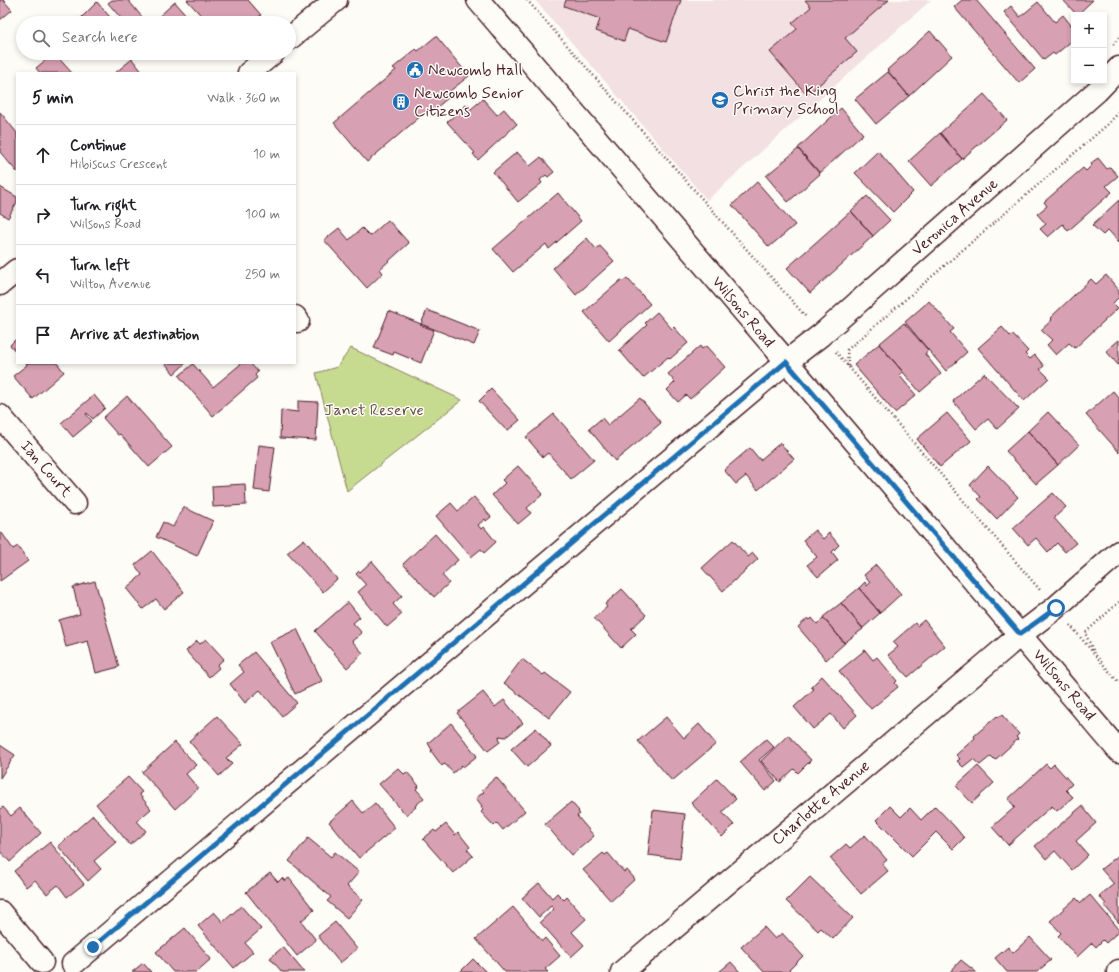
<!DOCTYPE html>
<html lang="en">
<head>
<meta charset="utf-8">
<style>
  :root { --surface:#fff; --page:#f2f2f2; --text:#202124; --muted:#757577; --line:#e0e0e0 }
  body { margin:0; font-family:Mynerve,sans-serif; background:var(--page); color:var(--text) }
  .controls { position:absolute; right:12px; top:12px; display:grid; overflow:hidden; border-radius:0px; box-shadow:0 2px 6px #0003 }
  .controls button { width:36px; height:36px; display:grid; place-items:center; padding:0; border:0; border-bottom:1px solid var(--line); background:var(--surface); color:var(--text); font:20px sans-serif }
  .stop { position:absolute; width:12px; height:12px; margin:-9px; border:3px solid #1f6fb2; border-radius:50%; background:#fff }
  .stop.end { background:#1f6fb2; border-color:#fff; box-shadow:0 1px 4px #0008 }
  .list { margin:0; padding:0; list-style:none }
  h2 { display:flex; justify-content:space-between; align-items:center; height:52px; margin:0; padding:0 16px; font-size:17px }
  h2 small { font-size:13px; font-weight:400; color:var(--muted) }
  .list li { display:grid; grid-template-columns:26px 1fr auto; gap:12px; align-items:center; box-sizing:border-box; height:60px; padding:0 16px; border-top:1px solid var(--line) }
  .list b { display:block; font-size:15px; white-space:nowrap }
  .list p { margin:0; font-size:13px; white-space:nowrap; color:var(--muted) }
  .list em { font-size:13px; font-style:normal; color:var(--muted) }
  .icon { flex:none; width:22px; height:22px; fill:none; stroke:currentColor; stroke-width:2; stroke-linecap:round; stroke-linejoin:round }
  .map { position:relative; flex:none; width:1119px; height:972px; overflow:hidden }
  .search { position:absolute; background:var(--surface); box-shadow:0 2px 6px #0003; left:16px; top:16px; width:280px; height:44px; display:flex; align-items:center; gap:10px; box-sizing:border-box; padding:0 14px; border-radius:22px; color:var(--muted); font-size:15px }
  .panel { position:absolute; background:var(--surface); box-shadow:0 2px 6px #0003; left:16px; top:72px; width:280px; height:292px; border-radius:0px }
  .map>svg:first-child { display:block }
  .built { fill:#f2e0e3 }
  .green { fill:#c7db90; stroke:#887d5e }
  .building { fill:#d8a0b3; stroke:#4a1f2b }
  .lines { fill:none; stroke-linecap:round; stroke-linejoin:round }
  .street-casing { stroke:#4a1f2b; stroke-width:25 }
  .secondary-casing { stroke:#4a1f2b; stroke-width:25 }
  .path { stroke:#4a1f2b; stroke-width:2.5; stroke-dasharray:1 3; stroke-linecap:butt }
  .street { stroke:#fdfcf7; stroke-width:22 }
  .secondary { stroke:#fdfcf7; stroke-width:22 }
  .route { stroke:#1f6fb2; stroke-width:5 }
  .labels { text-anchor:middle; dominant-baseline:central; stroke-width:3; stroke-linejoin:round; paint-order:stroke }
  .poi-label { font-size:16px; fill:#4a1f2b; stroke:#fdfcf7; text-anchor:start }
  .street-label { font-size:16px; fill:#4a1f2b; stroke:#fdfcf7 }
  .park-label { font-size:16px; fill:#694e44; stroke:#fdfcf7 }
</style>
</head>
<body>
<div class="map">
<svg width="1119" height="972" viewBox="0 0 1119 972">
  <rect width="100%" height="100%" fill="#fdfcf7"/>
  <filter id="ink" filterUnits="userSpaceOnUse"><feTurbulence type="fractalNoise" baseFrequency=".025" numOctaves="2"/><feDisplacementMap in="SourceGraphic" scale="8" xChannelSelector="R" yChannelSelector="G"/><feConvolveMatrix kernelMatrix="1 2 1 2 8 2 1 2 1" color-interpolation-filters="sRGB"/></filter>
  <g filter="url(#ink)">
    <!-- built -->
    <path class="built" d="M535,0H931L707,200Z"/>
    <!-- green -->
    <path class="green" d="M351,348L462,400L347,491L316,373L337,367Z"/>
    <!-- building -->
    <path class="building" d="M0,0H3L12,10L0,20Z
      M112,0H128L147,23H125L108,3Z
      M187,0H248L261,15L251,23H208Z
      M566,0H681L666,42L628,29L624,41L596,31L600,19L564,6Z
      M805,0H889L845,38L857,52L807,95L770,52L797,29L792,23L811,7Z
      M962,0H976L1035,69L1019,83L954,7Z
      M1063,0H1093L1077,15Z
      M97,2L115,23H84L80,19Z
      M175,2L193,23H155L154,21Z
      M1038,2L1055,22L1063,15L1074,29V39L1055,55L1053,53L1044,60L1004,12L1011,6L1020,17Z
      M930,31L952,56L909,96L887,70Z
      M436,36L469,76L450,91L453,94L431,112L429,109L367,162L334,123L396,70L393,68L416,49L418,51Z
      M54,53L72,73H40L36,68Z
      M132,59L143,73H115Z
      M888,72L909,96L876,124L855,99Z
      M984,94L1007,120L962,159L940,133Z
      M483,99L497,115L504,109L517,124L478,160L473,154L475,153L447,122L467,104L471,109Z
      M841,108L863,134L820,173L798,148Z
      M0,112L17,133V172L0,152Z
      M940,133L962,159L931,186L909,161Z
      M798,149L820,174L788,202L766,176Z
      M878,151L913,192L893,212L855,173Z
      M517,152L530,166L541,157L554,172L548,177L546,175L540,180L542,183L518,202L493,172Z
      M1098,158L1107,169L1110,167L1118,176L1106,186L1112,192L1068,231L1063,224L1048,237L1040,229L1046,224L1037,214L1047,206L1044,202L1083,168L1086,171L1092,165L1091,163Z
      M757,182L795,225L769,247L732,205Z
      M0,187L17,197V202L8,218L0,213Z
      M558,193L581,221L549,249L546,244L513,272L493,249Z
      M867,196L890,220L873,236L851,211Z
      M1119,200V242L1108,230L1103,235L1092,225Z
      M851,211L873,236L810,293L787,268Z
      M388,220L409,243L380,269L383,273L367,288L324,240L339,228L349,240L362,228L370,236Z
      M587,238L596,249L600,246L614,261L576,295L553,268Z
      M1106,275L1119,290V297L1113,303L1118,308L1075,348L1069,343L1056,355L1047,345L1052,340L1041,330L1052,320L1050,318L1091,279L1096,284Z
      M627,278L650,304L609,341L584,312L621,280L623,281Z
      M929,301L954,329L950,332L967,352L946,371L905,322Z
      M427,310L480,331L474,345L421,324Z
      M389,311L421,324L420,325L434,330L421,363L394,352L393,355L374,348Z
      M657,312L672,329L674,327L688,343L670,359L668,357L643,378L619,350L647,325L645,323Z
      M904,323L928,350L925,354L941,374L920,392L879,344Z
      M1002,327L1010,336L1012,334L1028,351L1025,354L1030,359L1035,355L1044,366L1040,369L1049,378L1024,401L978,348Z
      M17,338V353L10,345Z
      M1119,340V366L1106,351Z
      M879,344L903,372L899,375L916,395L895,413L854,365Z
      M700,346L702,349L706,346L725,367L690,399L686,395L678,402L667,390L675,382L668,374Z
      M26,363H57L64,372L33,399L13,376L27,365Z
      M165,363H186L174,374Z
      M242,363H250L258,372L255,375L257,378L213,416L179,376L193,364L213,387Z
      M984,373L1019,409L997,429L988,419L976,429L953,401Z
      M491,389L520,420L507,431L479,401Z
      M1113,391L1119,398V452L1086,415Z
      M94,395L105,408L93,419L87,413L86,414L92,421L73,437L61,423Z
      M127,396L172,447L149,467L120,434L118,435L103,418Z
      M640,398L661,423L615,461L589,429L602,418L608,425Z
      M298,401L318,402L316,440L280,438L281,410L298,412Z
      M1048,412L1079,445L1058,465L1028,431Z
      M947,413L971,441L940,467L917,439Z
      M554,414L594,460L571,479L548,453L543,457L526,437Z
      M1028,431L1058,465L1036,484L1006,451Z
      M780,443L794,459L758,490L746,476L736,484L724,470L750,448L760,460Z
      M259,445L275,447L269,492L254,490Z
      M518,466L543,494L527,508L531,513L518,524L492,495L505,483L502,480Z
      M988,466L1018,497L997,519L978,499L981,497L970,485Z
      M245,484L246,505L213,507L212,486Z
      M1053,493L1066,507L1054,518L1076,543L1065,552L1057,543L1048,552L1036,538L1028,545L1013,528Z
      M474,497L491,517L486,521L485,519L478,525L481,529L484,527L496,542L484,553L481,549L471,557L436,516L451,503L458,511Z
      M183,507L213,521L197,556L156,537L163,522L173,527Z
      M815,530L823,539L829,533L839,545L832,552L838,560L818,577L807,565L817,557L803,540Z
      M2,533L13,549L18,546L28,561L0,581V534Z
      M435,534L458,560L442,575L449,583L434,597L403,564Z
      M304,539L337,579L323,592L287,553Z
      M733,540L748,557L753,553L758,559L723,591L702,568Z
      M152,551L184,592L164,609L156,599L143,609L126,588L142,575L135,565Z
      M372,561L402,596L393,604L402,614L387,627L358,592L366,585L356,574L359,571L360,572Z
      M876,565L901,594L880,613L859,588L865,582L867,586L870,583L864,575Z
      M95,581L119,667L96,673L88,641L66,647L59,620L80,614L73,587Z
      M859,588L880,613L863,628L841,603Z
      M622,589L646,615L631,629L636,634L621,648L594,618L607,607L605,604Z
      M348,602L360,617L353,623L362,633L352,641L363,653L347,668L315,631Z
      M841,603L863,629L844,643L823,617Z
      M808,618L810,620L812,618L817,624L823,618L845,643L826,660L798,627Z
      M924,620L945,646L908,677L888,655L898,647L893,642L915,623L917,626Z
      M297,629L322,681L295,694L270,642Z
      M206,639L224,659L217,665L219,668L209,677L186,651L197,641L200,644Z
      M865,650L873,660L877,657L897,681L895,683L898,687L871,709L839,671Z
      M254,652L297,703L282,716L260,690L245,703L230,684L244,672L238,665Z
      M522,659L543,675L545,673L570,692L549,718L504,683Z
      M822,676L857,715L843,728L831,714L813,729L794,707L814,689L811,687Z
      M483,692L495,707L504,700L523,723L506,737L499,736L500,742L488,751L457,713Z
      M1002,715L1019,734L1016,737L1018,739L995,760L991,756L980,765L973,759L963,767L957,761L960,759L956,755L975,738L974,736L997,716L998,717Z
      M217,716L243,744L226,758L232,764L219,776L189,741Z
      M666,717L684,738L699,724L716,744L672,781L638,741Z
      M451,723L477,756L463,767L462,765L453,773L446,765L444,764L442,766L431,751L432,750L428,743Z
      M536,728L551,746L527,767L511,749Z
      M788,735L811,760L798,773L794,769L780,782L761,761Z
      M766,739L774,747L759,760L776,781L765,791L740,762Z
      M175,742L196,765L186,774L198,788L175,809L142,772Z
      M0,745L15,755L0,778Z
      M1046,764L1050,768L1054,764L1072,784L1066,790L1073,797L1057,811L1052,806L1008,845L992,827L1015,807L1008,799Z
      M978,766L994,783L972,803L956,786Z
      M398,768L404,774L407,772L419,786L416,789L424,798L415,806L416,807L406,815L379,784Z
      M128,777L142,792L139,794L151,809L137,821L146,831L130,845L96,804Z
      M496,777L525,811L503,830L497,823L494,826L481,812L483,810L481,807L482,806L476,798L484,792L482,790Z
      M717,779L736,799L722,812L734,825L722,837L691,803Z
      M353,801L363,813L375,803L395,828L359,858L329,822Z
      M571,802L579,811L578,812L580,814L577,816L594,836L572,855L545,824Z
      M890,806L901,817L910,808L921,820L935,806L955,827L964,838L953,849L936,832L912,856L876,820Z
      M1082,806L1096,823L1076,841L1088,855L1072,870L1055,851L1046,859L1035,846Z
      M3,807L11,816L20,808L41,833L10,862L0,851V809Z
      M653,810L685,814L680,859L648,855Z
      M93,815L116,842L94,861L101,869L88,881L58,846Z
      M446,824L455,835L458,832L470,847L467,849L473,856L453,873L423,839L434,830L436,832Z
      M865,835L887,860L882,864L888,871L861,894L830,858L846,844L850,848Z
      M308,838L331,857L335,852L359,872L347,886L363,900L347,918L327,901L331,897L289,861Z
      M50,842L84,884L67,897L58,885L47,894L35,880L26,887L14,871Z
      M603,853L605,855L608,853L624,872L627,870L635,879L611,901L583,870Z
      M1119,855V923L1104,905L1106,904L1099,896L1114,884L1101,869Z
      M270,873L278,882L282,878L285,881L289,878L314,910L301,921L316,940L297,956L246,892Z
      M810,877L853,918L833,939L821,928L818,931L786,901Z
      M539,883L552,898L557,893L564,900L567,897L586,919L572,932L584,945L571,957L540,922L554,909L551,906L539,917L522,898Z
      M1090,895L1119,929V931L1106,943L1103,940L1096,947L1092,943L1077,957L1058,936L1061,933L1050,921L1076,898L1081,903Z
      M241,906L261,929L245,943L253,952L234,968L198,926L214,912L223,922Z
      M513,907L542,941L545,938L560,956L545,969L548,972H505L476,939Z
      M335,922L357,949L340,963L318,936Z
      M764,927L775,939L782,933L803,956L789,970L791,972H764L741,947Z
      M185,928L211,959L196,972H173L156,952Z
      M1030,937L1051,960L1037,972H1007L995,958L1008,947L1013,953Z
      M283,947L304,972H282L270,958Z
      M473,959L486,972H460Z
      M961,960L976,972H950Z
      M731,962L740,972H719Z
      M143,963L151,972H132Z"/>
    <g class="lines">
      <defs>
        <path id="street" d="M289,39L336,0
          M249,73L273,53
          M0,284L17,270
          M295,317L298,321
          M0,416L75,503
          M0,912L42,962
          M73,964L786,362L821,335L1097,91L1119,68
          M622,972L993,658L1020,635L1055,608L1119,552
          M1118,972L1119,971"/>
        <path id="secondary" d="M478,0L1119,751"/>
      </defs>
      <!-- street casing -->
      <use href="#street" class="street-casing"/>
      <!-- secondary casing -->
      <use href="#secondary" class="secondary-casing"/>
      <!-- path -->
      <path class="path" d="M527,0L807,318
        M1113,45L1119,37
        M836,352L1040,590
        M848,366L847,350L1107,125L1119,112
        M1070,625L1119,683
        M1093,650L1085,633L1119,602"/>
      <!-- street -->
      <use href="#street" class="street"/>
      <!-- secondary -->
      <use href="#secondary" class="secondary"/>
    </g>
  </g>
  <g class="lines" filter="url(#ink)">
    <!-- route -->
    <path class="route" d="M93,947L786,362L1020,634L1056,608"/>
  </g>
  <!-- icons -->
  <defs>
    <symbol id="civic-disc" viewBox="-11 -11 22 22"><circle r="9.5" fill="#1f6fb2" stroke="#fdfcf7"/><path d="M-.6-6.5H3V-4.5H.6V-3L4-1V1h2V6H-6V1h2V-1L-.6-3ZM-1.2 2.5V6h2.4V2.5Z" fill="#fff"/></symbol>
    <symbol id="school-disc" viewBox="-11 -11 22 22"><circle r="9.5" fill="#1f6fb2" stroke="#fdfcf7"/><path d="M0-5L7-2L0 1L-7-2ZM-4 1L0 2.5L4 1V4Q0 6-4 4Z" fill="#fff"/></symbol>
    <symbol id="building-disc" viewBox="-11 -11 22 22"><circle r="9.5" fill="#1f6fb2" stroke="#fdfcf7"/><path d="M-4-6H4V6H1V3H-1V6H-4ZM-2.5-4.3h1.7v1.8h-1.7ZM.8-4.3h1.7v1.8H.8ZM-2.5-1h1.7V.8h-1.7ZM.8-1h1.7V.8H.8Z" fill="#fff"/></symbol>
  </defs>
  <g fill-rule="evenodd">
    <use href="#civic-disc" x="405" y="60" width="20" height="20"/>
    <use href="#school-disc" x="710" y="90" width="20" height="20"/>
    <use href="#building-disc" x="391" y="92" width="20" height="20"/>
  </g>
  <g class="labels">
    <!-- poi labels -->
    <g class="poi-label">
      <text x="428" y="70">Newcomb Hall</text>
      <text x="733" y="91">Christ the King<tspan x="733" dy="18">Primary School</tspan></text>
      <text x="414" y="93">Newcomb Senior<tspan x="414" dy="18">Citizens</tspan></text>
    </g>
    <!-- street labels -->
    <g class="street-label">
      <text transform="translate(955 217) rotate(-41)">Veronica Avenue</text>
      <text transform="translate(743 312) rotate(50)">Wilsons Road</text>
      <text transform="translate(46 469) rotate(49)">Ian Court</text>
      <text transform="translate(1064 685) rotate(50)">Wilsons Road</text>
      <text transform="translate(821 803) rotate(-40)">Charlotte Avenue</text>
    </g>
    <!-- park labels -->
    <g class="park-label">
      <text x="374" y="410">Janet Reserve</text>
    </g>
  </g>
</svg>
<div class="controls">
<button>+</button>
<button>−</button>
</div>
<div class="stop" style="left:1056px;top:608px"></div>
<div class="stop end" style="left:93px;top:947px"></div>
<div class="search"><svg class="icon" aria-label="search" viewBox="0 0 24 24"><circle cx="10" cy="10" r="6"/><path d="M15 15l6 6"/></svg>Search here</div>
<section class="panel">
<h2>5 min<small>Walk · 360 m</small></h2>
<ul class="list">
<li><svg class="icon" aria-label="ahead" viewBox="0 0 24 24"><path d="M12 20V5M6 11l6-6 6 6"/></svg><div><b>Continue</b><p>Hibiscus Crescent</p></div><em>10 m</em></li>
<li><svg class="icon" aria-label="right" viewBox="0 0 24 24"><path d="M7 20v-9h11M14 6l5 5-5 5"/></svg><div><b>Turn right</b><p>Wilsons Road</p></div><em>100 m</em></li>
<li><svg class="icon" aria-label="left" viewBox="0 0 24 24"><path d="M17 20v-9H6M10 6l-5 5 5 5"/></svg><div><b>Turn left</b><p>Wilton Avenue</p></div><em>250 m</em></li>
<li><svg class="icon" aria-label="arrive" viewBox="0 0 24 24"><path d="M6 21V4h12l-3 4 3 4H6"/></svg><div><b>Arrive at destination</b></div></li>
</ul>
</section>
</div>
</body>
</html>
